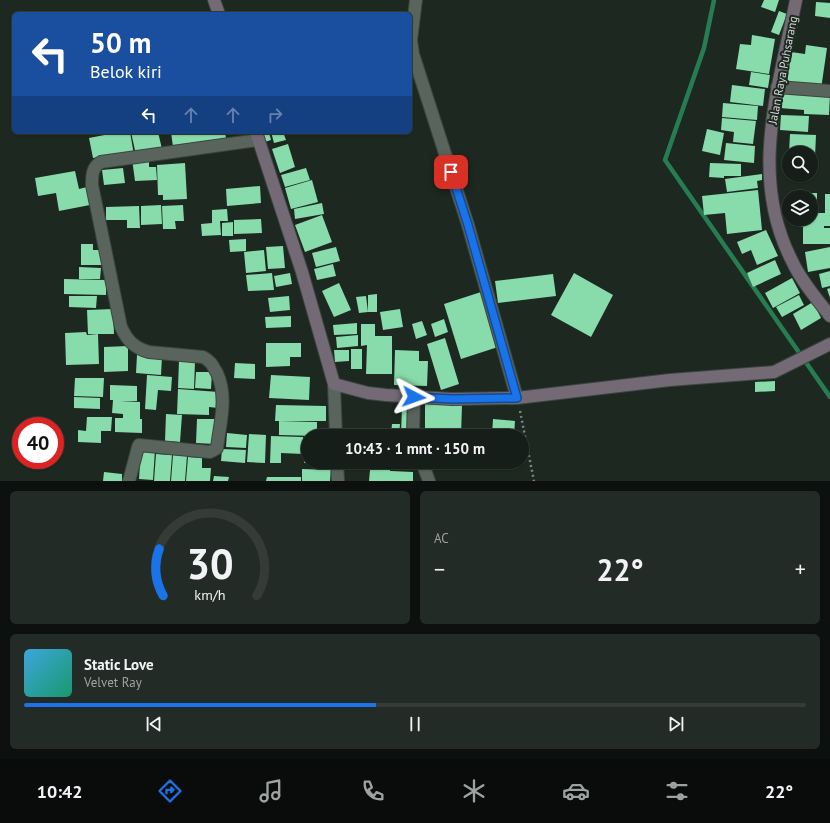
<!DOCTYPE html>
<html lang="id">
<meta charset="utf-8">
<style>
:root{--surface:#161e19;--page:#232b26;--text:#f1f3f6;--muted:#9ea2a2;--line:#353c38;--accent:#1a73e8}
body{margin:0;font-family:"PT Sans",sans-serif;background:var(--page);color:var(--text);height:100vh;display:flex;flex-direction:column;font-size:15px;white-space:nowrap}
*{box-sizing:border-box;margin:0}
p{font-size:13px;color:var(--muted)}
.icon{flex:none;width:22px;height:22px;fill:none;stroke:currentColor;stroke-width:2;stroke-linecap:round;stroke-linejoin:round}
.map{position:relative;height:481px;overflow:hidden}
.sheet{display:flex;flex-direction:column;gap:10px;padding:10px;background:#0c100e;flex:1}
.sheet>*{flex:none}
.top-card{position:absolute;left:12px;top:12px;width:400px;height:122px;border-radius:6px;box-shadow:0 1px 3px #0004,0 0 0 1px var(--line);background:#1a4fa0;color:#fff;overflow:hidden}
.buttons{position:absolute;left:782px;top:146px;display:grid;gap:8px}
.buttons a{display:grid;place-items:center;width:36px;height:36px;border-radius:50%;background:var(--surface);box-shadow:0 1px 3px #0004,0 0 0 1px var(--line);font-size:20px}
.speed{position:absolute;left:12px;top:417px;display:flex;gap:8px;font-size:20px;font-weight:700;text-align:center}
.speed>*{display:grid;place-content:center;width:52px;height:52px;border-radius:50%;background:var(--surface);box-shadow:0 1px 3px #0004,0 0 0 1px var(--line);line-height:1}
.speed .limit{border:6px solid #d22;background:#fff;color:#111}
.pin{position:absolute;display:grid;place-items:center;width:34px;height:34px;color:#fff;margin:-17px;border-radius:8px;box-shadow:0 2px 6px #0006}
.me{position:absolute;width:44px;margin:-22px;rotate:94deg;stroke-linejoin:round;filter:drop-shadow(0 0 3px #0008)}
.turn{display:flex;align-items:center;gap:14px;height:84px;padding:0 12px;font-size:18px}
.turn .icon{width:52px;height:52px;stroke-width:2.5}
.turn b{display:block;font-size:28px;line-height:34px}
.lanes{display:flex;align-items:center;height:38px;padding:0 12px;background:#0003;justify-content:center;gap:20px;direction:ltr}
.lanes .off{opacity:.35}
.big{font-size:30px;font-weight:700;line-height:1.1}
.sheet .card{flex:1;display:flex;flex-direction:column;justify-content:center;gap:6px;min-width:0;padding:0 14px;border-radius:6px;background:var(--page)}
.sheet .dial{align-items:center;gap:0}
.dial svg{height:104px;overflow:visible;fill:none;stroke:var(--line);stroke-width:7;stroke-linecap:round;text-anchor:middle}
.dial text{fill:var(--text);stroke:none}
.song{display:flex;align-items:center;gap:12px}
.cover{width:48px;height:48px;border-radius:6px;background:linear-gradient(135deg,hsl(200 70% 55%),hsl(160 70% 35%))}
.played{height:4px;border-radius:2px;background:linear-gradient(90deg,var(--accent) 45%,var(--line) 45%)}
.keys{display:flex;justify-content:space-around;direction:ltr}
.heat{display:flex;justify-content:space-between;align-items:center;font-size:22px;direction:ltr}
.sheet .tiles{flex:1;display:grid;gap:10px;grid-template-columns:1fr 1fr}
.card:last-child{grid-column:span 2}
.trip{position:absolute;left:301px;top:429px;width:228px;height:40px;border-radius:20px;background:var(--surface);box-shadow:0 1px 3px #0004,0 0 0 1px var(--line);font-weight:700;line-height:40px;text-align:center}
.dock{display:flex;height:64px;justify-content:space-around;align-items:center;background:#090c0a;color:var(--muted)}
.dock .icon{width:28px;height:28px}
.dock .selected{color:var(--accent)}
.dock b{font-size:18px;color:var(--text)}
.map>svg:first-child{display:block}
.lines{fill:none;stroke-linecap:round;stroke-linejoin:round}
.stream{stroke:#267d52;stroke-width:4.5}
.building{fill:#88dbab}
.street-casing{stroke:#3c453f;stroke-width:14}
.secondary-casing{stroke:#3c453f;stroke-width:14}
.path{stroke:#7c857f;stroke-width:2.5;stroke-dasharray:2 3;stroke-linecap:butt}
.street{stroke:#58645c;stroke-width:12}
.secondary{stroke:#736a75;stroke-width:12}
.route-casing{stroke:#114b97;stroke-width:10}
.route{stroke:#1a73e8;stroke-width:7}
.labels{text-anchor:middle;stroke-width:4;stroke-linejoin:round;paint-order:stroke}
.street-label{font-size:12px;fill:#d1d8d3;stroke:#1d2821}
</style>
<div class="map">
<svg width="830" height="481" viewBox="0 0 830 481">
<rect width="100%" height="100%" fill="#1d2821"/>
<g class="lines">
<path class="stream" d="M 714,0 L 704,48 L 665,160 L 830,397"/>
</g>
<path class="building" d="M 764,0 L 779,0 L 775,12 L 761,7 Z
M 816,2 L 830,3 L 830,18 L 815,16 Z
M 779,11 L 787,14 L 779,35 L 771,32 Z
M 752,35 L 775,39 L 769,74 L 736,69 L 740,44 L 751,45 Z
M 806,45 L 827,48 L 821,89 L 787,84 L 791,52 L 805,54 Z
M 751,72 L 770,75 L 768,88 L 749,85 Z
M 732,85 L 765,89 L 763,106 L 730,102 Z
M 781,91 L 830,94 L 829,115 L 804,114 L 804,110 L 780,108 Z
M 723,103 L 758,106 L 757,120 L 722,117 Z
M 781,115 L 809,116 L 808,132 L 780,130 Z
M 722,118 L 756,121 L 753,144 L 733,142 L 734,132 L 721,130 Z
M 707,129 L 724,133 L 720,155 L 702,151 Z
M 120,132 L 130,132 L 134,155 L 111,155 L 93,158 L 89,138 Z
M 131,132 L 158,132 L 162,149 L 136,155 Z
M 171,132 L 225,132 L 226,138 L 173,147 Z
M 259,132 L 269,132 L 271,140 L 262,143 Z
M 271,132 L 283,132 L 286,140 L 274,143 Z
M 790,134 L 816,135 L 815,157 L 811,157 L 811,153 L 789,153 Z
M 726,143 L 755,146 L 754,163 L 724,160 Z
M 288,144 L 295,167 L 280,173 L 272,149 Z
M 149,158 L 149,167 L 156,167 L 157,180 L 135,181 L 132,159 Z
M 185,163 L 187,199 L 163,200 L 163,195 L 158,195 L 157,165 Z
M 710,163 L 741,164 L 741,176 L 724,176 L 724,178 L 709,177 Z
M 123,168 L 125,183 L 104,185 L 102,170 Z
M 306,168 L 310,180 L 285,187 L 281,175 Z
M 75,171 L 79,189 L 87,187 L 90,205 L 59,211 L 56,193 L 38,196 L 35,178 Z
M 762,174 L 762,180 L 757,181 L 758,188 L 727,192 L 725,179 Z
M 312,180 L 318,202 L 291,209 L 285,188 Z
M 260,186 L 261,203 L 227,206 L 226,189 Z
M 758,190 L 762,230 L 727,234 L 725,213 L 704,215 L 702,196 Z
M 796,193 L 817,193 L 817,213 L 825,213 L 825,194 L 830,194 L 830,226 L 824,226 L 824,228 L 830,228 L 830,244 L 803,244 L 803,227 L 799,227 L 799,219 L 811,219 L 811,197 L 795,197 Z
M 322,203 L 324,214 L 295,219 L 294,209 Z
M 161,205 L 162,224 L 141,225 L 141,206 Z
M 183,205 L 184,221 L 175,221 L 176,229 L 163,229 L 162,206 Z
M 139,206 L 140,228 L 127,228 L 127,220 L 106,220 L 106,207 Z
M 227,209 L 228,221 L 220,221 L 221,235 L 202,236 L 201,224 L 212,223 L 212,210 Z
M 322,215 L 332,242 L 305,252 L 295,225 Z
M 261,219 L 262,233 L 234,234 L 234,220 Z
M 233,222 L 233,236 L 222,236 L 222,223 Z
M 766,230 L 778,256 L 757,265 L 751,250 L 742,254 L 737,242 Z
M 246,239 L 246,251 L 230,252 L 229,240 Z
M 81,244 L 93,244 L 93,250 L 104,250 L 103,265 L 81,265 Z
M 283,246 L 285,268 L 268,269 L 266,247 Z
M 336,247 L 340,261 L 316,267 L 312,253 Z
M 830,247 L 830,268 L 808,272 L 805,252 Z
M 264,250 L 266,271 L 246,273 L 244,252 Z
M 775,260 L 781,274 L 753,287 L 747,273 Z
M 333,264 L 336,276 L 317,280 L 314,269 Z
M 79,267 L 101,268 L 100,279 L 79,279 Z
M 830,271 L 830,286 L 822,288 L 819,274 Z
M 272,273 L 274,290 L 248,291 L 246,275 Z
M 290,273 L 292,284 L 276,287 L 274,276 Z
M 574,273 L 613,295 L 591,337 L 551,315 Z
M 553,274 L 556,296 L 498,303 L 495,281 Z
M 792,278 L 800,293 L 773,308 L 765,293 Z
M 64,279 L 106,280 L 106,295 L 64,294 Z
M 339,283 L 351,310 L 334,317 L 322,291 Z
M 830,288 L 830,298 L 827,289 Z
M 481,292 L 498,347 L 461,359 L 444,304 Z
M 377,294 L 377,312 L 368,312 L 368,295 Z
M 799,295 L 804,305 L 782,317 L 776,307 Z
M 69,296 L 97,296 L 96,308 L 69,307 Z
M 289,296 L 290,310 L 270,312 L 268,298 Z
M 366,296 L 368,312 L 359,313 L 356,297 Z
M 813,302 L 821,318 L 801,330 L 793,314 Z
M 113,309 L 114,334 L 88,334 L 87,310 Z
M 400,309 L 403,327 L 383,330 L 380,312 Z
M 291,316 L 291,327 L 266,328 L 265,317 Z
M 444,319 L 448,332 L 435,337 L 431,324 Z
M 422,321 L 427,335 L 416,339 L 412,324 Z
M 357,323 L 357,334 L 334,335 L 333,325 Z
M 361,324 L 375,324 L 375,336 L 392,336 L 392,374 L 366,374 L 367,345 L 361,346 Z
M 86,332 L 87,335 L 98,334 L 99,364 L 66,365 L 65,333 Z
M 358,335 L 358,346 L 337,348 L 336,337 Z
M 445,338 L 459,384 L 441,390 L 427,344 Z
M 266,343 L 301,343 L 301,357 L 290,357 L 290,366 L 266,367 Z
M 128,346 L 128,371 L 104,372 L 104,347 Z
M 351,349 L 362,349 L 362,369 L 351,369 Z
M 334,350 L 349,350 L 349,361 L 335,362 Z
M 395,350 L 419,351 L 419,361 L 428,361 L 427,386 L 394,385 Z
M 137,355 L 162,357 L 161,375 L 136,373 Z
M 179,360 L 195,361 L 194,389 L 178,388 Z
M 235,363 L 255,364 L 255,379 L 234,378 Z
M 196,372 L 212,372 L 211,389 L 195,388 Z
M 147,375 L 172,377 L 171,391 L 158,390 L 156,410 L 145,409 Z
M 271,375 L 310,377 L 309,400 L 269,398 Z
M 75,378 L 104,378 L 103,397 L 74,396 Z
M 775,381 L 775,391 L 755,392 L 755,382 Z
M 110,385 L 137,386 L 137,401 L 120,401 L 140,402 L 140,419 L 142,419 L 142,433 L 115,432 L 115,418 L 123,418 L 123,414 L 112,413 L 113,400 L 110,400 Z
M 178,389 L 219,392 L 218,408 L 209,407 L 209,415 L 177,414 Z
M 74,397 L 100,398 L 100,409 L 74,408 Z
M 425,404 L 462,405 L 461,436 L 425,436 Z
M 276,405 L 326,406 L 326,421 L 275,421 Z
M 402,408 L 410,409 L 409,433 L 401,433 Z
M 166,414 L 182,415 L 180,442 L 165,441 Z
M 87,417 L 112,417 L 111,431 L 101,431 L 101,443 L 78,442 L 78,430 L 86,431 Z
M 197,419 L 216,419 L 215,444 L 196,443 Z
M 493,419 L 515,421 L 514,436 L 492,436 Z
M 279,421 L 317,422 L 317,436 L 279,435 Z
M 392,424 L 400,424 L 399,435 L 391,434 Z
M 227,433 L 247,435 L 246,448 L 226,447 Z
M 249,434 L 266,435 L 265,463 L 247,462 Z
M 271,436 L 303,437 L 303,454 L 281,453 L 281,463 L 270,463 Z
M 305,444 L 308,444 L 308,462 L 329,462 L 329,464 L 304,463 Z
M 141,449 L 155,450 L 153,480 L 139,479 Z
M 222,449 L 246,450 L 245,463 L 221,461 Z
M 156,454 L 172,455 L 170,481 L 154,481 Z
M 173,455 L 187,456 L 185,481 L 171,481 Z
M 188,457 L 202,458 L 202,468 L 211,468 L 210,481 L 186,481 Z
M 370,462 L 390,462 L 390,471 L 370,470 Z
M 302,469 L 331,470 L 330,481 L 302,481 Z
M 370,470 L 413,472 L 413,481 L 386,481 L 386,475 L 386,481 L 369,481 Z
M 104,472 L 122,474 L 122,481 L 103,481 Z
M 214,476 L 229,477 L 228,481 L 213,481 Z
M 267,477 L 301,477 L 301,481 L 266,481 Z"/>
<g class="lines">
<g class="street-casing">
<path id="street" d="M 416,0 L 411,40 L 413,54 L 468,225 L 517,398
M 777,87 L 830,91
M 334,384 L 336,436
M 413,436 L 414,397
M 337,462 L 338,481
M 422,462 L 429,481
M 129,481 L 138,447 L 139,445 L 210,452 L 214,450 L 217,448 C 220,423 228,397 217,373 C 213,366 211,361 203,357 L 149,352 C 134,348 127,340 121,327 L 92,185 C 92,175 92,167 101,162 L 258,140"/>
</g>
<g class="secondary-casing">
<path id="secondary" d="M 214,0 L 219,14
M 796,0 C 779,88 748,175 792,261 C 801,281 817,299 830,316
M 256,132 L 302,272 L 334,384 L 368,393 L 386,395 L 452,399 L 517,398 L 670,380 L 774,372 L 830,344"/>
</g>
<path class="path" d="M 520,411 L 534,481"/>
<use href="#street" class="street"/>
<use href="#secondary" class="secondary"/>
</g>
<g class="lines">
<g class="route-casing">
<path id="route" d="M 414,397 L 452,399 L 517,398 L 468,225 L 451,172"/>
</g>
<use href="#route" class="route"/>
</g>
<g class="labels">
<g class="street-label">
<text transform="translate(783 70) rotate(-79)" y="4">Jalan Raya Puhsarang</text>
</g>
</g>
</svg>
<div class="buttons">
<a><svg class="icon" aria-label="search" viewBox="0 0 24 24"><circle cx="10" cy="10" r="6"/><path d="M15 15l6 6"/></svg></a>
<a><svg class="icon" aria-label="layers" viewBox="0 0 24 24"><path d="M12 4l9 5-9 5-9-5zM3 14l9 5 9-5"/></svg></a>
</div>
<div class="speed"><div class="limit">40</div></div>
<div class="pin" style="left:451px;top:172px;background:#d93025"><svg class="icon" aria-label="arrive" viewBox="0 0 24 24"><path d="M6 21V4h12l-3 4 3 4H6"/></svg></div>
<svg class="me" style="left:414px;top:397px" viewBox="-20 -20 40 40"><path d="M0-17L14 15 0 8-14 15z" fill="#1a73e8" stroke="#fff" stroke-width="4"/></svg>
<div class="trip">10:43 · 1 mnt · 150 m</div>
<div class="top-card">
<div class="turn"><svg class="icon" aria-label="left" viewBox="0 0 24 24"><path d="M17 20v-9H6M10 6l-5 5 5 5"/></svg><div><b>50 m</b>Belok kiri</div></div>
<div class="lanes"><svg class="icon" aria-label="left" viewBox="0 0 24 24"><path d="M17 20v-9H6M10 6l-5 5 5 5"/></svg><svg class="icon off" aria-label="ahead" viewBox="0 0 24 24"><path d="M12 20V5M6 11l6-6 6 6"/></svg><svg class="icon off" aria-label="ahead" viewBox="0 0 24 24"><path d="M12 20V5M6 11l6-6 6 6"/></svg><svg class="icon off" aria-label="right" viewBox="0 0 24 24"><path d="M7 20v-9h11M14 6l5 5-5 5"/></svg></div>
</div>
</div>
<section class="sheet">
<div class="tiles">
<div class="card dial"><svg viewBox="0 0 100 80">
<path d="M14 69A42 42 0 1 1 86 69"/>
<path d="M14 69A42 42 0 0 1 11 33" stroke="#1a73e8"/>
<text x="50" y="56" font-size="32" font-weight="700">30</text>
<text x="50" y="72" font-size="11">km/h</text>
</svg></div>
<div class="card"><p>AC</p>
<div class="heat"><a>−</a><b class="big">22°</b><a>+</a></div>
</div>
<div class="card">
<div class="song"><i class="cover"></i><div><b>Static Love</b><p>Velvet Ray</p></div></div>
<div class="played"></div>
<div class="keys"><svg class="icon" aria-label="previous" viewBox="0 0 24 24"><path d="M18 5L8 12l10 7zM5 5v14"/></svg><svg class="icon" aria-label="pause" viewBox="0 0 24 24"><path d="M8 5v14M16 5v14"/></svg><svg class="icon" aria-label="next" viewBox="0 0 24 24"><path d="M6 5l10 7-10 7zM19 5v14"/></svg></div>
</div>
</div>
</section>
<nav class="dock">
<b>10:42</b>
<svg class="icon selected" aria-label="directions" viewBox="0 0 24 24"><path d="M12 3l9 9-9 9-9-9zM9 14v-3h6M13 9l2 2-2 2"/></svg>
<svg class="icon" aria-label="music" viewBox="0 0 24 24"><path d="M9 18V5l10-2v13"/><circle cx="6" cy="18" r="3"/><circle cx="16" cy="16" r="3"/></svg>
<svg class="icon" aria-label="phone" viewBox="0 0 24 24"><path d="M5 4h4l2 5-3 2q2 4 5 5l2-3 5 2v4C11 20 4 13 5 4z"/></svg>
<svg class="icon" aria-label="climate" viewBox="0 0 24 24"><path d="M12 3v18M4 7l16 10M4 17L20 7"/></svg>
<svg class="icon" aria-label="car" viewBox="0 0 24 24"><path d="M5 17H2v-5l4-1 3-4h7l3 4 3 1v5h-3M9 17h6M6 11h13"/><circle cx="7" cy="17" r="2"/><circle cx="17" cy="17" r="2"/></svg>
<svg class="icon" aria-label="filters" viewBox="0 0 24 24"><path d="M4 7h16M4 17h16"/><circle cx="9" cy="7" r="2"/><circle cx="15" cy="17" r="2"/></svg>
<b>22°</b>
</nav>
